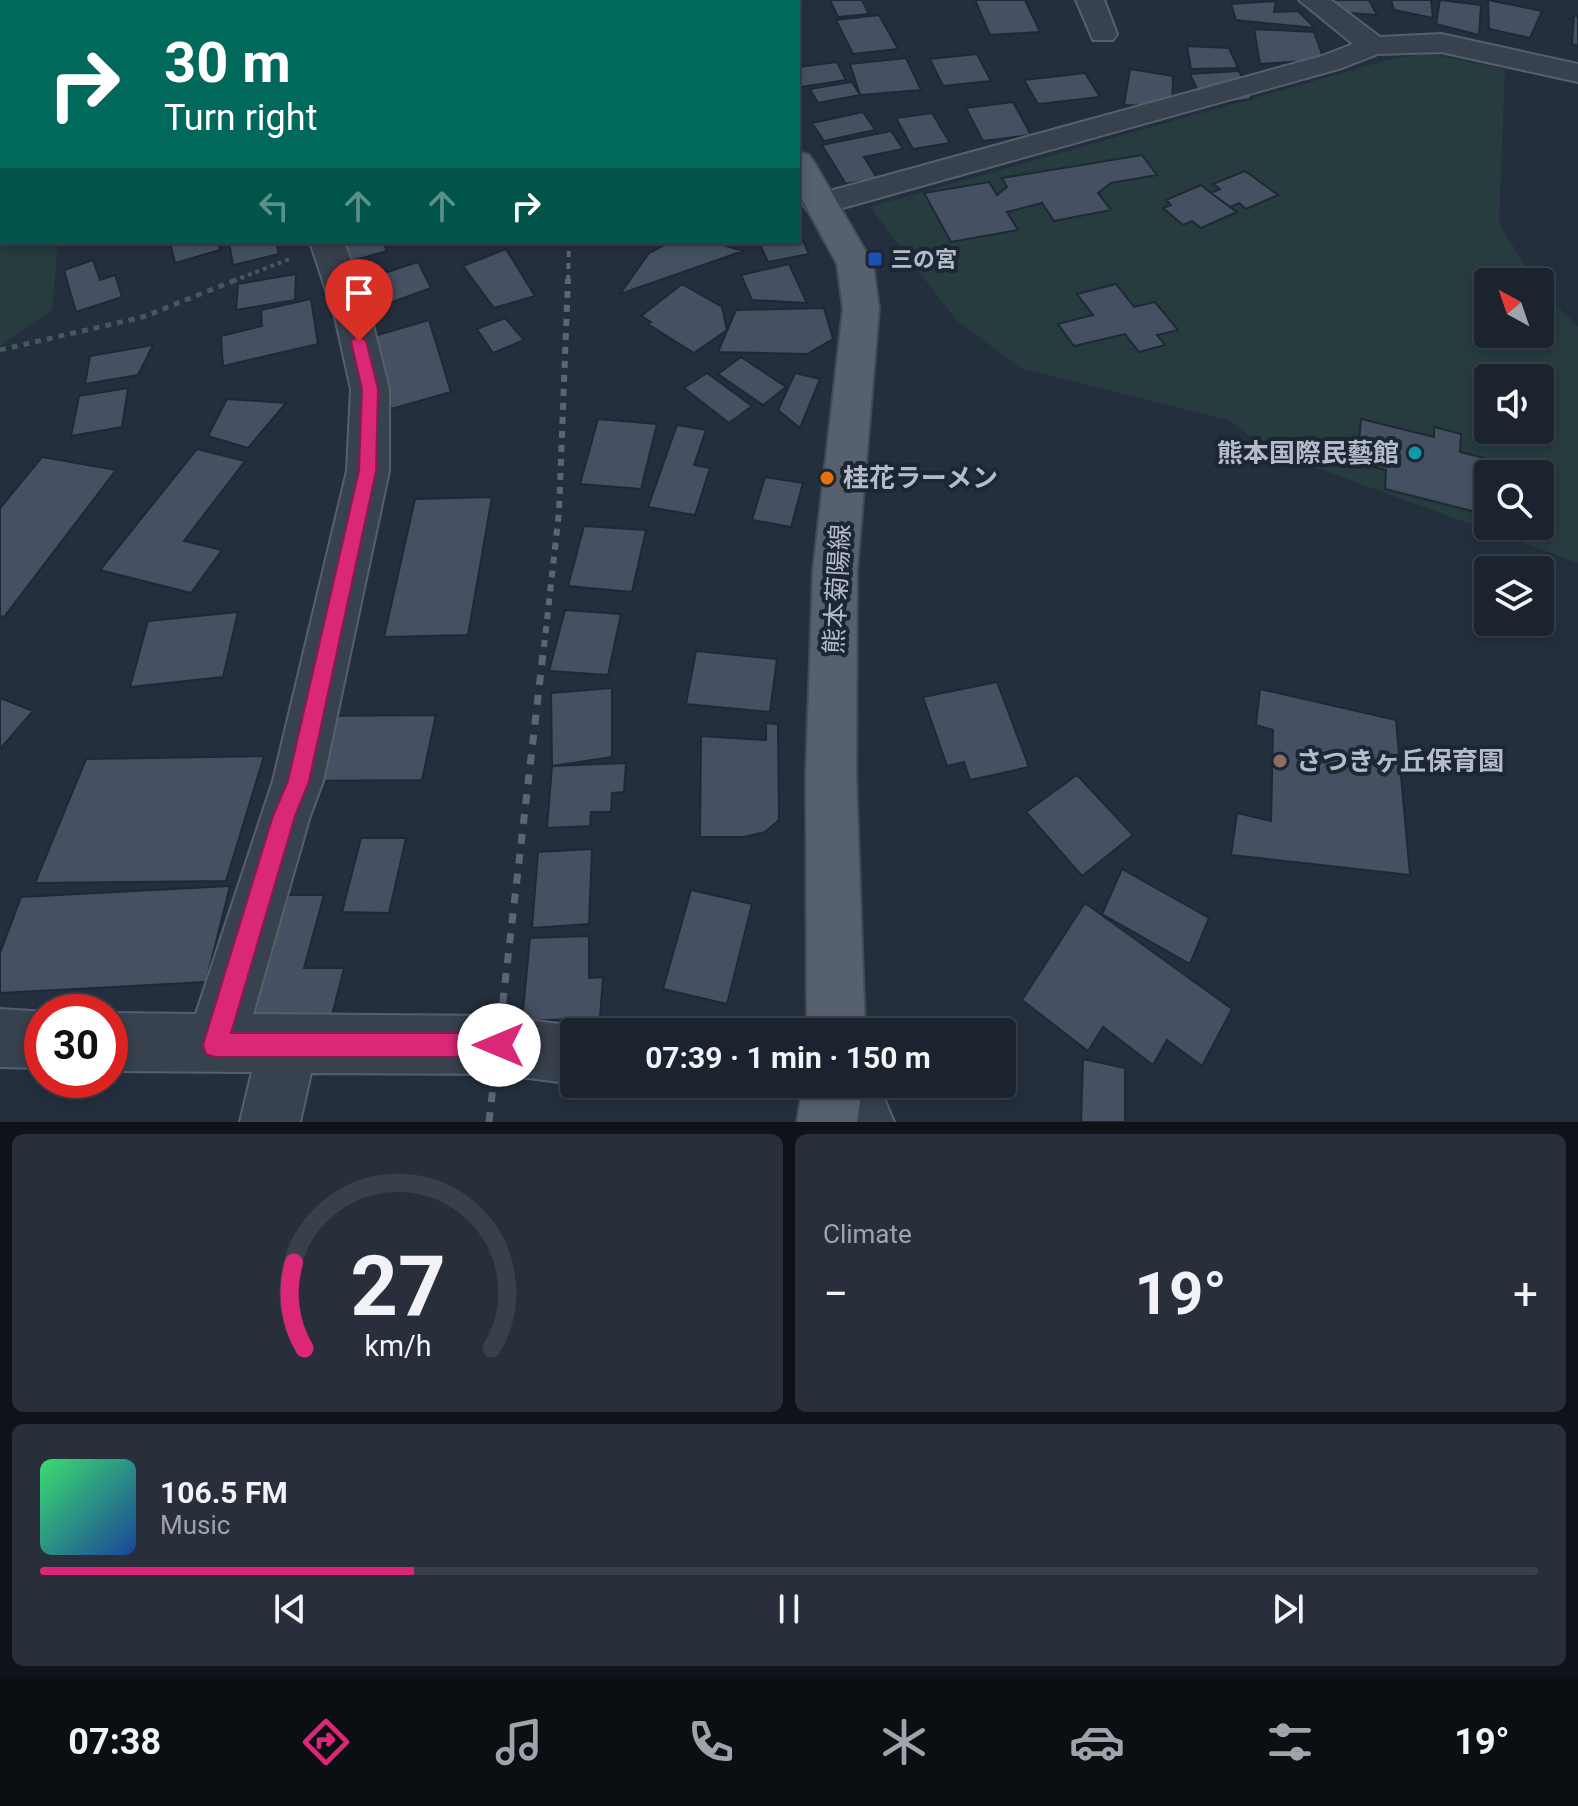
<!DOCTYPE html>
<meta charset="utf-8">
<style>
:root{--surface:#1b232e;--page:#282f3a;--text:#f1f3f6;--muted:#a0a4aa;--line:#39404a;--accent:#db2777}
body{margin:0;font-family:Roboto,"Noto Sans JP",sans-serif;background:var(--page);color:var(--text);height:100vh;display:flex;flex-direction:column;font-size:30px;white-space:nowrap}
*{box-sizing:border-box;margin:0}
p{font-size:26px;color:var(--muted)}
.icon{flex:none;width:44px;height:44px;fill:none;stroke:currentColor;stroke-width:2;stroke-linecap:round;stroke-linejoin:round}
.map{position:relative;height:1122px;overflow:hidden}
.sheet{display:flex;flex-direction:column;gap:12px;padding:12px;background:#0f1319;flex:1}
.sheet>*{flex:none}
.banner{position:absolute;left:0px;top:0px;width:800px;height:244px;box-shadow:0 4px 12px #0003,0 0 0 2px var(--line);background:#00695c;color:#fff;overflow:hidden}
.needle{width:52px;rotate:320deg}
.controls{position:absolute;left:1474px;top:268px;display:grid;gap:16px}
.controls a{display:grid;place-items:center;width:80px;height:80px;border-radius:8px;background:var(--surface);box-shadow:0 4px 12px #0003,0 0 0 2px var(--line);font-size:40px}
.speed{position:absolute;left:24px;top:994px;display:flex;gap:16px;font-size:40px;font-weight:700;text-align:center}
.speed>*{display:grid;place-content:center;width:104px;height:104px;border-radius:50%;background:var(--surface);box-shadow:0 4px 12px #0003,0 0 0 2px var(--line);line-height:1}
.speed .limit{border:12px solid #d22;background:#fff;color:#111}
.pin{position:absolute;display:grid;place-items:center;width:68px;height:68px;color:#fff;margin:-82px -34px;border-radius:50% 50% 50% 0;rotate:-45deg;box-shadow:0 0 8px #0007}
.pin .icon{rotate:45deg}
.me{position:absolute;width:88px;margin:-44px;rotate:270deg;stroke-linejoin:round;filter:drop-shadow(0 0 6px #0008)}
.turn{display:flex;align-items:center;gap:28px;height:168px;padding:0 32px;font-size:36px}
.turn .icon{width:104px;height:104px;stroke-width:2.5}
.turn b{display:block;font-size:56px;line-height:68px}
.lanes{display:flex;align-items:center;height:76px;padding:0 32px;background:#0003;justify-content:center;gap:40px;direction:ltr}
.lanes .off{opacity:.35}
.big{font-size:60px;font-weight:700;line-height:1.1}
.sheet .card{flex:1;display:flex;flex-direction:column;justify-content:center;gap:12px;min-width:0;padding:0 28px;border-radius:12px;background:var(--page)}
.sheet .dial{align-items:center;gap:0}
.dial svg{height:208px;overflow:visible;fill:none;stroke:var(--line);stroke-width:7;stroke-linecap:round;text-anchor:middle}
.dial text{fill:var(--text);stroke:none}
.song{display:flex;align-items:center;gap:24px}
.cover{width:96px;height:96px;border-radius:12px;background:linear-gradient(135deg,hsl(140 70% 55%),hsl(220 70% 35%))}
.played{height:8px;border-radius:4px;background:linear-gradient(90deg,var(--accent) 25%,var(--line) 25%)}
.keys{display:flex;justify-content:space-around;direction:ltr}
.heat{display:flex;justify-content:space-between;align-items:center;font-size:44px;direction:ltr}
.sheet .tiles{flex:1;display:grid;gap:12px;grid-template-columns:1fr 1fr}
.card:last-child{grid-column:span 2}
.trip{position:absolute;left:560px;top:1018px;width:456px;height:80px;border-radius:8px;background:var(--surface);box-shadow:0 4px 12px #0003,0 0 0 2px var(--line);font-weight:700;line-height:80px;text-align:center}
.menu{display:flex;height:128px;justify-content:space-around;align-items:center;background:#0b0e12;color:var(--muted)}
.menu .icon{width:56px;height:56px}
.menu .on{color:var(--accent)}
.menu b{font-size:36px;color:var(--text)}
.map>svg:first-child{display:block}
.green{fill:#263c3f;fill-rule:evenodd}
.building{fill:#455162;stroke:#1f2835;stroke-width:2}
.lines{fill:none;stroke-linecap:round;stroke-linejoin:round}
.minor-casing{stroke:#565f6c;stroke-width:4}
.major-casing{stroke:#414a57;stroke-width:4}
.path-far1{stroke:#44595c;stroke-width:4;stroke-dasharray:4 4;stroke-linecap:butt}
.path{stroke:#44595c;stroke-width:5;stroke-dasharray:6 6;stroke-linecap:butt}
.minor{fill:#38414e;fill-rule:evenodd}
.major{fill:#56606e;fill-rule:evenodd}
.rail-far2{stroke:#5a6575;stroke-width:4;stroke-dasharray:6 6;stroke-linecap:butt}
.rail-far1{stroke:#5a6575;stroke-width:6;stroke-dasharray:7 7;stroke-linecap:butt}
.rail{stroke:#5a6575;stroke-width:7;stroke-dasharray:10 10;stroke-linecap:butt}
.route{fill:#db2777;stroke:#8e194d;stroke-width:2}
.transit-dot{fill:#1a4fb4;stroke:#1d2633;stroke-width:3}
.culture-dot{fill:#0f9aa8;stroke:#1d2633;stroke-width:3}
.food-dot{fill:#e8710a;stroke:#1d2633;stroke-width:3}
.education-dot{fill:#8d6e63;stroke:#1d2633;stroke-width:3}
.labels{text-anchor:middle;stroke-width:8;stroke-linejoin:round;paint-order:stroke}
.far-poi-label{font-size:22px;font-weight:bold;fill:#b4bcc9;stroke:#1d2633;text-anchor:start}
.poi-label{font-size:26px;font-weight:bold;fill:#b4bcc9;stroke:#1d2633;text-anchor:start}
.street-label{font-size:26px;fill:#b4bcc9;stroke:#1d2633}
</style>
<div class="map">
<svg width="1578" height="1122" viewBox="0 0 1578 1122">
<rect width="100%" height="100%" fill="#242f3e"/>
<path class="green" d="M 1426,53 L 1505,69 L 1499,223 L 1535,282 L 1488,282 L 1488,334 L 1540,334 L 1540,289 L 1578,327 L 1578,563 L 1270,451 L 1229,420 L 1021,368 L 956,320 L 870,207 L 1388,60 ZM 1488,378 L 1540,378 L 1540,430 L 1488,430 ZM 1488,474 L 1540,474 L 1540,526 L 1488,526 Z
M 0,211 L 2,242 L 58,242 L 52,310 L 0,346 Z"/>
<path class="building" d="M 830,0 L 862,0 L 869,14 L 838,17 Z
M 975,0 L 1025,0 L 1040,32 L 990,35 Z
M 1326,0 L 1369,0 L 1377,15 L 1336,12 Z
M 1391,0 L 1431,0 L 1433,18 L 1394,10 Z
M 1440,0 L 1481,5 L 1479,35 L 1436,24 Z
M 1488,0 L 1542,11 L 1530,38 L 1489,29 Z
M 1276,1 L 1274,12 L 1298,11 L 1315,28 L 1236,20 L 1231,4 Z
M 879,15 L 898,49 L 853,54 L 836,20 Z
M 1574,16 L 1578,16 L 1578,46 L 1572,44 Z
M 1254,29 L 1314,32 L 1324,60 L 1260,64 Z
M 1187,46 L 1229,48 L 1238,68 L 1191,69 Z
M 977,54 L 991,81 L 943,86 L 930,59 Z
M 906,58 L 921,90 L 860,95 L 850,64 Z
M 837,62 L 846,80 L 801,87 L 798,67 Z
M 1130,69 L 1173,76 L 1172,107 L 1124,105 Z
M 1239,71 L 1252,99 L 1205,106 L 1190,74 Z
M 1085,73 L 1100,97 L 1038,104 L 1024,80 Z
M 852,82 L 860,95 L 818,103 L 810,89 Z
M 1013,102 L 1031,135 L 983,141 L 966,108 Z
M 863,112 L 875,130 L 824,141 L 812,123 Z
M 932,113 L 950,143 L 913,149 L 896,118 Z
M 891,131 L 903,149 L 864,157 L 877,178 L 846,184 L 822,145 Z
M 1142,155 L 1157,175 L 1111,183 L 1098,193 L 1111,210 L 1054,221 L 1042,203 L 1007,212 L 1018,230 L 951,242 L 924,193 L 989,182 L 997,195 L 1007,187 L 1002,178 Z
M 1245,171 L 1278,195 L 1246,209 L 1239,203 L 1230,207 L 1211,193 L 1220,189 L 1213,184 Z
M 1201,185 L 1211,193 L 1237,212 L 1201,228 L 1192,221 L 1183,225 L 1163,208 L 1171,205 L 1166,200 Z
M 798,230 L 809,254 L 768,262 L 759,242 L 798,242 Z
M 170,242 L 218,242 L 220,250 L 175,263 Z
M 229,242 L 276,242 L 279,254 L 233,265 Z
M 333,242 L 383,242 L 387,251 L 341,264 Z
M 670,242 L 714,242 L 743,251 L 620,294 L 649,253 Z
M 506,249 L 535,296 L 494,308 L 463,266 Z
M 93,260 L 100,280 L 115,275 L 122,297 L 76,312 L 64,270 Z
M 418,262 L 431,288 L 367,311 L 353,283 Z
M 789,264 L 807,303 L 752,300 L 741,275 Z
M 296,274 L 295,300 L 236,310 L 238,284 Z
M 682,284 L 722,307 L 727,330 L 694,353 L 648,324 L 651,322 L 641,316 Z
M 1116,284 L 1134,307 L 1155,302 L 1178,330 L 1157,335 L 1165,345 L 1139,352 L 1125,334 L 1074,346 L 1058,324 L 1093,315 L 1077,294 Z
M 311,299 L 318,344 L 223,366 L 221,336 L 262,326 L 261,310 Z
M 824,308 L 833,339 L 807,354 L 718,352 L 736,310 Z
M 505,318 L 524,340 L 493,353 L 477,329 Z
M 429,320 L 451,392 L 391,409 L 371,337 Z
M 153,345 L 138,375 L 85,384 L 90,356 Z
M 741,357 L 786,387 L 763,405 L 718,374 Z
M 707,373 L 752,406 L 729,423 L 684,388 Z
M 795,373 L 820,379 L 800,428 L 778,410 Z
M 128,388 L 122,427 L 71,436 L 79,396 Z
M 227,399 L 286,403 L 248,448 L 208,436 Z
M 598,419 L 657,424 L 641,489 L 580,484 Z
M 1361,419 L 1434,437 L 1434,427 L 1461,434 L 1460,452 L 1523,468 L 1523,474 L 1488,474 L 1488,515 L 1385,489 L 1386,470 L 1357,463 Z
M 677,425 L 706,430 L 694,465 L 710,468 L 695,515 L 648,507 Z
M 197,449 L 245,461 L 184,541 L 222,550 L 191,593 L 100,570 Z
M 42,457 L 116,470 L 4,617 L 0,616 L 0,508 Z
M 765,477 L 803,483 L 791,527 L 752,520 Z
M 492,497 L 468,635 L 384,637 L 415,499 Z
M 584,526 L 646,530 L 632,592 L 568,586 Z
M 565,610 L 621,614 L 608,675 L 549,671 Z
M 238,612 L 223,677 L 130,687 L 148,621 Z
M 696,651 L 777,659 L 770,712 L 686,704 Z
M 997,682 L 1029,767 L 970,780 L 964,762 L 947,766 L 923,697 Z
M 612,688 L 612,757 L 552,766 L 551,693 Z
M 1260,689 L 1396,720 L 1410,875 L 1231,855 L 1237,813 L 1271,821 L 1273,730 L 1256,725 Z
M 0,698 L 33,711 L 0,749 Z
M 436,715 L 422,780 L 298,781 L 317,716 Z
M 766,723 L 778,724 L 779,820 L 765,832 L 744,837 L 700,837 L 701,736 L 766,740 Z
M 264,756 L 226,881 L 35,883 L 86,759 Z
M 626,763 L 624,792 L 612,793 L 611,812 L 591,812 L 590,826 L 547,828 L 552,766 Z
M 1077,775 L 1133,835 L 1082,876 L 1026,812 Z
M 361,838 L 406,838 L 389,913 L 342,912 Z
M 592,849 L 589,924 L 532,928 L 538,852 Z
M 1122,869 L 1209,918 L 1190,964 L 1102,914 Z
M 230,886 L 206,982 L 0,993 L 0,953 L 21,897 Z
M 691,890 L 752,904 L 727,1004 L 663,989 Z
M 274,895 L 324,895 L 304,968 L 344,968 L 329,1027 L 234,1026 Z
M 1085,903 L 1232,1009 L 1202,1066 L 1167,1040 L 1153,1065 L 1103,1027 L 1088,1051 L 1022,1000 Z
M 589,936 L 589,978 L 603,977 L 600,1018 L 522,1021 L 530,938 Z
M 1083,1059 L 1125,1068 L 1125,1122 L 1081,1122 Z"/>
<g class="lines">
<g class="minor-casing">
<path id="minor" d="M 290,0 L 319,0 L 321,2 L 292,2 Z
M 1076,0 L 1104,0 L 1117,34 L 1113,40 L 1093,40 Z
M 1299,0 L 1331,0 L 1380,37 L 1441,34 L 1578,64 L 1578,82 L 1441,52 L 1378,54 L 1342,68 L 832,211 L 820,214 L 808,211 L 803,204 L 808,197 L 1322,56 L 1353,44 Z
M 310,242 L 344,242 L 371,317 L 389,389 L 389,471 L 323,781 L 310,816 L 253,1014 L 499,1016 L 574,1026 L 589,1032 L 574,1032 L 574,1084 L 499,1074 L 311,1073 L 300,1122 L 240,1122 L 252,1072 L 110,1071 L 110,1013 L 196,1014 L 273,781 L 347,471 L 351,389 L 335,317 Z
M 0,1009 L 47,1012 L 42,1012 L 42,1068 L 0,1067 Z
M 817,1084 L 878,1084 L 894,1122 L 833,1122 Z"/>
</g>
<g class="major-casing">
<path id="major" d="M 698,0 L 726,0 L 727,2 L 699,2 Z
M 798,152 L 809,155 L 814,162 L 873,264 L 879,309 L 857,571 L 856,774 L 865,1032 L 807,1032 L 806,774 L 813,571 L 843,309 L 837,264 L 798,192 Z
M 803,1084 L 863,1084 L 857,1122 L 797,1122 Z"/>
</g>
<path class="path-far1" d="M 376,2 L 380,0
M 233,281 L 292,258"/>
<path class="path" d="M 0,350 L 143,317 L 238,279"/>
<use href="#minor" class="minor"/>
<use href="#major" class="major"/>
<path class="rail-far2" d="M 568,281 L 569,242"/>
<path class="rail-far1" d="M 544,647 L 559,512 L 568,279"/>
<path class="rail" d="M 489,1122 L 544,645"/>
</g>
<path class="route" d="M 359,335 L 366,341 L 378,389 L 376,471 L 309,781 L 295,816 L 231,1033 L 499,1033 L 508,1037 L 511,1045 L 508,1054 L 499,1057 L 215,1057 L 206,1054 L 203,1045 L 273,816 L 288,781 L 359,471 L 362,389 L 351,341 Z"/>
<rect class="transit-dot" x="867" y="251" width="16" height="16" rx="4"/>
<circle class="culture-dot" cx="1415" cy="453" r="8"/>
<circle class="food-dot" cx="827" cy="478" r="8"/>
<circle class="education-dot" cx="1280" cy="761" r="8"/>
<g class="labels">
<g class="far-poi-label">
<text x="891" y="267">三の宮</text>
</g>
<g class="poi-label">
<text x="1399" y="462" text-anchor="end">熊本国際民藝館</text>
<text x="843" y="487">桂花ラーメン</text>
<text x="1296" y="770">さつきヶ丘保育園</text>
</g>
<g class="street-label">
<text transform="translate(837 589) rotate(-87)" y="9">熊本菊陽線</text>
</g>
</g>
</svg>
<div class="controls">
<a><svg class="needle" viewBox="-14 -14 28 28"><path d="M0-13l5 13h-10z" fill="#e53935"/><path d="M0 13l5-13h-10z" fill="#a0a4aa"/></svg></a>
<a><svg class="icon" aria-label="sound" viewBox="0 0 24 24"><path d="M4 9h4l5-4v14l-5-4H4zM17 9q2 3 0 6"/></svg></a>
<a><svg class="icon" aria-label="search" viewBox="0 0 24 24"><circle cx="10" cy="10" r="6"/><path d="M15 15l6 6"/></svg></a>
<a><svg class="icon" aria-label="layers" viewBox="0 0 24 24"><path d="M12 4l9 5-9 5-9-5zM3 14l9 5 9-5"/></svg></a>
</div>
<div class="speed"><div class="limit">30</div></div>
<div class="pin" style="left:359px;top:341px;background:#d93025"><svg class="icon" aria-label="arrive" viewBox="0 0 24 24"><path d="M6 21V4h12l-3 4 3 4H6"/></svg></div>
<svg class="me" style="left:499px;top:1045px" viewBox="-20 -20 40 40"><circle r="19" fill="#fff"/><path d="M0-13L10 11 0 6-10 11z" fill="#db2777"/></svg>
<div class="trip">07:39 · 1 min · 150 m</div>
<div class="banner">
<div class="turn"><svg class="icon" aria-label="right" viewBox="0 0 24 24"><path d="M7 20v-9h11M14 6l5 5-5 5"/></svg><div><b>30 m</b>Turn right</div></div>
<div class="lanes"><svg class="icon off" aria-label="left" viewBox="0 0 24 24"><path d="M17 20v-9H6M10 6l-5 5 5 5"/></svg><svg class="icon off" aria-label="ahead" viewBox="0 0 24 24"><path d="M12 20V5M6 11l6-6 6 6"/></svg><svg class="icon off" aria-label="ahead" viewBox="0 0 24 24"><path d="M12 20V5M6 11l6-6 6 6"/></svg><svg class="icon" aria-label="right" viewBox="0 0 24 24"><path d="M7 20v-9h11M14 6l5 5-5 5"/></svg></div>
</div>
</div>
<section class="sheet">
<div class="tiles">
<div class="card dial"><svg viewBox="0 0 100 80">
<path d="M14 69A42 42 0 1 1 86 69"/>
<path d="M14 69A42 42 0 0 1 10 36" stroke="#db2777"/>
<text x="50" y="56" font-size="32" font-weight="700">27</text>
<text x="50" y="72" font-size="11">km/h</text>
</svg></div>
<div class="card"><p>Climate</p>
<div class="heat"><a>−</a><b class="big">19°</b><a>+</a></div>
</div>
<div class="card">
<div class="song"><i class="cover"></i><div><b>106.5 FM</b><p>Music</p></div></div>
<div class="played"></div>
<div class="keys"><svg class="icon" aria-label="previous" viewBox="0 0 24 24"><path d="M18 5L8 12l10 7zM5 5v14"/></svg><svg class="icon" aria-label="pause" viewBox="0 0 24 24"><path d="M8 5v14M16 5v14"/></svg><svg class="icon" aria-label="next" viewBox="0 0 24 24"><path d="M6 5l10 7-10 7zM19 5v14"/></svg></div>
</div>
</div>
</section>
<nav class="menu">
<b>07:38</b>
<svg class="icon on" aria-label="directions" viewBox="0 0 24 24"><path d="M12 3l9 9-9 9-9-9zM9 14v-3h6M13 9l2 2-2 2"/></svg>
<svg class="icon" aria-label="music" viewBox="0 0 24 24"><path d="M9 18V5l10-2v13"/><circle cx="6" cy="18" r="3"/><circle cx="16" cy="16" r="3"/></svg>
<svg class="icon" aria-label="phone" viewBox="0 0 24 24"><path d="M5 4h4l2 5-3 2q2 4 5 5l2-3 5 2v4C11 20 4 13 5 4z"/></svg>
<svg class="icon" aria-label="climate" viewBox="0 0 24 24"><path d="M12 3v18M4 7l16 10M4 17L20 7"/></svg>
<svg class="icon" aria-label="car" viewBox="0 0 24 24"><path d="M5 17H2v-5l4-1 3-4h7l3 4 3 1v5h-3M9 17h6M6 11h13"/><circle cx="7" cy="17" r="2"/><circle cx="17" cy="17" r="2"/></svg>
<svg class="icon" aria-label="filters" viewBox="0 0 24 24"><path d="M4 7h16M4 17h16"/><circle cx="9" cy="7" r="2"/><circle cx="15" cy="17" r="2"/></svg>
<b>19°</b>
</nav>
